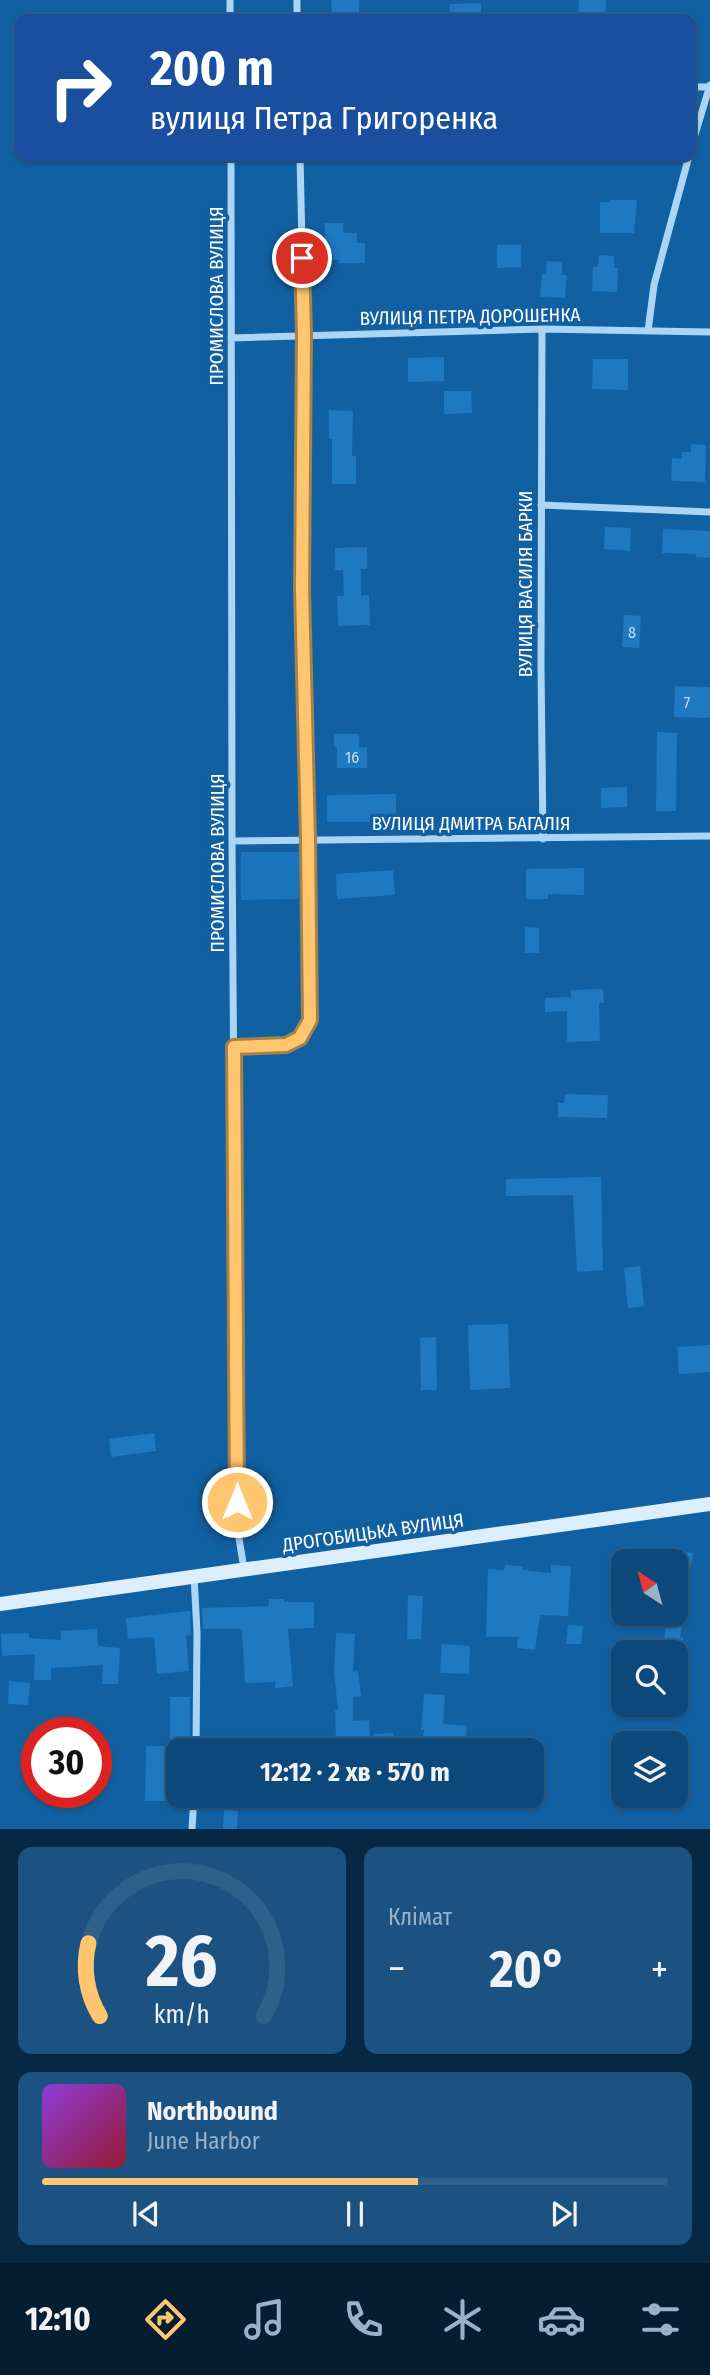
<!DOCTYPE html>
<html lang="uk">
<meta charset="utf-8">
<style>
:root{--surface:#0d487a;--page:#1b5281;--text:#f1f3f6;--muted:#9ab2c7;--line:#2d608b;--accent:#ffc66f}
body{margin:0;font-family:"Fira Sans Condensed",sans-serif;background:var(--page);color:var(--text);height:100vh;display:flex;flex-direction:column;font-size:26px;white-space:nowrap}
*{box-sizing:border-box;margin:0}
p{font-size:23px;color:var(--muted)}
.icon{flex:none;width:38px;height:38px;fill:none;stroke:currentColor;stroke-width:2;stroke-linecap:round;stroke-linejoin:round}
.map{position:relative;height:1829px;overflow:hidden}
.side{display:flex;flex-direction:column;gap:18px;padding:18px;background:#072843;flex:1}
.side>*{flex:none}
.top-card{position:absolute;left:14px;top:14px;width:682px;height:147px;border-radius:14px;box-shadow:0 2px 5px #0004,0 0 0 2px var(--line);background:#1a4fa0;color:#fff;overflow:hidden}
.needle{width:46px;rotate:324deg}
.controls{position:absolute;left:611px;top:1549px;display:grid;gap:14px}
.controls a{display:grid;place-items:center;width:77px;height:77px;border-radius:14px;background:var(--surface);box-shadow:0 2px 5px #0004,0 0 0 2px var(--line);font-size:35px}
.speed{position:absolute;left:21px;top:1717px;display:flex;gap:14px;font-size:35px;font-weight:700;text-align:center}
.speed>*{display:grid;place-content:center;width:91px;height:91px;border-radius:50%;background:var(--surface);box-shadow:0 2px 5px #0004,0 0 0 2px var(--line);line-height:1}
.speed .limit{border:10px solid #d22;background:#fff;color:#111}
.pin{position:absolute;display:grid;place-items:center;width:60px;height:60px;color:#fff;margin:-30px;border:4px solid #fff;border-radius:50%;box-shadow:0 2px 7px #0007}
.me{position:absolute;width:77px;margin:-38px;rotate:0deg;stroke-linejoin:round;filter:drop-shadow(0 0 5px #0008)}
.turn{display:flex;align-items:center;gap:24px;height:147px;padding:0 21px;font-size:32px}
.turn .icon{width:91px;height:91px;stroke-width:2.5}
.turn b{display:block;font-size:49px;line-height:60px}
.big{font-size:52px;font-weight:700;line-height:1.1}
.side .widget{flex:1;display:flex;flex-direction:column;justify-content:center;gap:10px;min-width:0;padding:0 24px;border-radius:14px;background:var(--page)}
.side .dial{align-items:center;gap:0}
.dial svg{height:182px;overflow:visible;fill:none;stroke:var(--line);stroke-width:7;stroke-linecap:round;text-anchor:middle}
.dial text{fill:var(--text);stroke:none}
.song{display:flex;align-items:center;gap:21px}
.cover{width:84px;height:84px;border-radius:10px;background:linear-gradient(135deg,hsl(270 70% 55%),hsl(350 70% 35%))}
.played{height:7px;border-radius:4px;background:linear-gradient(90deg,var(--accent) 60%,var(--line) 60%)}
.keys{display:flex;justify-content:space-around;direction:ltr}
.heat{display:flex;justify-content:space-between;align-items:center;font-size:38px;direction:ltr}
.side .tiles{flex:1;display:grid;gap:18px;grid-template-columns:1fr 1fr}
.widget:last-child{grid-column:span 2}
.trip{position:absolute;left:166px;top:1738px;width:378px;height:70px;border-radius:14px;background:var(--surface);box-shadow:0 2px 5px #0004,0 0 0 2px var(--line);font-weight:700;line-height:70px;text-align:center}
.tab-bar{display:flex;height:112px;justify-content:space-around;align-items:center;background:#051d31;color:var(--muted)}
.tab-bar .icon{width:49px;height:49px}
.tab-bar .on{color:var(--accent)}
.tab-bar b{font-size:32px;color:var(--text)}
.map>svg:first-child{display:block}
.green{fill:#1974bc}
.building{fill:#1f79c1}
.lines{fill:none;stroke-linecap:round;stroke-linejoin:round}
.minor{stroke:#abd5f5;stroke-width:7}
.secondary{stroke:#dbeefe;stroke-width:14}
.route-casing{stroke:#a68148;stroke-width:18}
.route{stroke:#ffc66f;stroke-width:12}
.labels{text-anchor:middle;stroke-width:7;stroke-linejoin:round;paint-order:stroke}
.number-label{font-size:16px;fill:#c7def0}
.street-label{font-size:19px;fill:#fff;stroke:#1160a2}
</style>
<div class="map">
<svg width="710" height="1829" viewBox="0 0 710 1829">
<rect width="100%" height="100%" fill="#1160a2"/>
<path class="green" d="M 241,852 L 299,852 L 299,899 L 241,900 Z"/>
<path class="building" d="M 331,0 L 359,0 L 359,16 L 332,17 Z
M 579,0 L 606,0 L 605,19 L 584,19 L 584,17 L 578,17 Z
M 481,3 L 481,19 L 450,19 L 450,4 Z
M 610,200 L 637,200 L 634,233 L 600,233 L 600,202 L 610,202 Z
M 325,223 L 343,223 L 343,233 L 357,233 L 357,243 L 365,243 L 365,263 L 339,263 L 339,260 L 329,260 L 329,250 L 325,250 Z
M 497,245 L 521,245 L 521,267 L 497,268 Z
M 599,255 L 614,256 L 614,268 L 618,268 L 617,292 L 592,291 L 593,267 L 598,267 Z
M 547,261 L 562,262 L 562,275 L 567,275 L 565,298 L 540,297 L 542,274 L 546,274 Z
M 444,357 L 444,381 L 408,382 L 408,358 Z
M 593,359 L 628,359 L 628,390 L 592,389 Z
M 444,391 L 471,391 L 472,413 L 444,414 Z
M 329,410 L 353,411 L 352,456 L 356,456 L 356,484 L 332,484 L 332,439 L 329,439 Z
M 691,444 L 706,445 L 705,482 L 671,481 L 672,458 L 682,459 L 682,452 L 691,452 Z
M 605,527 L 631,528 L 630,551 L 604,549 Z
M 663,529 L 710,531 L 710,558 L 696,557 L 696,554 L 662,553 Z
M 367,547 L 367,569 L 361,569 L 361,596 L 369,595 L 370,625 L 338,626 L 337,596 L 344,596 L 343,570 L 335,570 L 335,548 Z
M 624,615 L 641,616 L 639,648 L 622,647 Z
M 675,686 L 710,687 L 710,718 L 674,717 Z
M 657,732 L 677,733 L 676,811 L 656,811 Z
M 334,734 L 359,734 L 359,747 L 367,747 L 367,768 L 337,768 L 337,747 L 334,747 Z
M 627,787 L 627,807 L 601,808 L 601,788 Z
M 396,794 L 396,822 L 327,822 L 327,795 Z
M 584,868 L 584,895 L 548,894 L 548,899 L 526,899 L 526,869 Z
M 393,870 L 395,895 L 337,899 L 336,874 Z
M 525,927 L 539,928 L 539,953 L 525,953 Z
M 603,989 L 604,1003 L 599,1003 L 600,1041 L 567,1042 L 567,1011 L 545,1012 L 545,998 L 571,997 L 571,990 Z
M 565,1094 L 608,1095 L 607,1118 L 558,1117 L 558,1103 L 564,1103 Z
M 601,1177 L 603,1270 L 577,1272 L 573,1195 L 506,1196 L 506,1179 Z
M 640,1266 L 644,1306 L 628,1308 L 624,1268 Z
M 508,1324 L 510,1388 L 470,1390 L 468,1325 Z
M 436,1337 L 437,1390 L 421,1390 L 420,1338 Z
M 710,1345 L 710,1372 L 679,1374 L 677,1347 Z
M 154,1433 L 156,1451 L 111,1457 L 109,1439 Z
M 676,1551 L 693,1553 L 680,1638 L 683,1638 L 683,1652 L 664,1652 L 666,1614 L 676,1614 Z
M 505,1565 L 523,1566 L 523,1570 L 551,1573 L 551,1565 L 571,1566 L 568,1616 L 540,1615 L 535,1650 L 517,1648 L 518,1637 L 486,1637 L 488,1569 L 504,1570 Z
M 408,1595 L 423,1596 L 421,1639 L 407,1639 Z
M 269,1599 L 284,1599 L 284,1602 L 314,1602 L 314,1628 L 288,1629 L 293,1686 L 275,1688 L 275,1682 L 245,1683 L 242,1629 L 203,1629 L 202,1608 L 269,1606 Z
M 190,1611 L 191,1635 L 186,1636 L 189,1671 L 157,1674 L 154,1637 L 128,1639 L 126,1618 Z
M 568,1625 L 583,1626 L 581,1644 L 566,1644 Z
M 97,1629 L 98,1646 L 120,1648 L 118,1684 L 102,1684 L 103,1665 L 51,1668 L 51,1680 L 34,1680 L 35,1654 L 2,1656 L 1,1634 L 29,1633 L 29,1638 L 61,1640 L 61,1631 Z
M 336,1633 L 355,1634 L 353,1672 L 358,1671 L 361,1696 L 353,1697 L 353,1721 L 369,1720 L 370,1738 L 336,1739 L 335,1710 L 338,1710 L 334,1672 Z
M 442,1644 L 470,1646 L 469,1674 L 440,1673 Z
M 9,1681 L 30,1683 L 28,1705 L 8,1704 Z
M 424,1694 L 445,1695 L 443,1724 L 467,1726 L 465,1750 L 421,1750 L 424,1730 L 421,1730 Z
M 170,1697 L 190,1697 L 190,1740 L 170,1740 Z
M 393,1733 L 395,1747 L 374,1749 L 373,1734 Z
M 146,1746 L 172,1746 L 170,1801 L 145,1801 Z
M 224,1810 L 238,1811 L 237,1829 L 223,1829 Z"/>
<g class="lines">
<path class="minor" d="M 230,0 L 230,19
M 297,0 L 297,19
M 691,87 L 709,87
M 691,148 L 710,85
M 231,156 L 232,841 L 237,1526 L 244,1569
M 542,329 L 541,667 L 543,839
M 648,331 L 654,285 L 689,156
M 231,338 L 542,329 L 710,332
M 541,505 L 710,512
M 232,841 L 710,836
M 234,1047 L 286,1045 L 301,1038 L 310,1020 L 308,840 L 302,589 L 304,335 L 300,156
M 194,1576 L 197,1632 L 196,1750
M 192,1829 L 194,1796"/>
<path class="secondary" d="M 0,1604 L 710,1504"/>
</g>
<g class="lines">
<g class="route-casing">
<path id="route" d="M 237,1502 L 234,1047 L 286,1045 L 300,1038 L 310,1020 L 308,840 L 302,589 L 304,335 L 302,258"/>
</g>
<use href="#route" class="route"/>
</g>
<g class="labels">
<g class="number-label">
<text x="632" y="638">8</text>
<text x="687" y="708">7</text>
<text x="352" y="763">16</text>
</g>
<g class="street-label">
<text transform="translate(216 296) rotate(-90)" y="7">ПРОМИСЛОВА ВУЛИЦЯ</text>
<text transform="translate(470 316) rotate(-1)" y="7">ВУЛИЦЯ ПЕТРА ДОРОШЕНКА</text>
<text transform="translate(525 584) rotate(-90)" y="7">ВУЛИЦЯ ВАСИЛЯ БАРКИ</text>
<text x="471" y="830">ВУЛИЦЯ ДМИТРА БАГАЛІЯ</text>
<text transform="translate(217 863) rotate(-90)" y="7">ПРОМИСЛОВА ВУЛИЦЯ</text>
<text transform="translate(373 1532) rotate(-8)" y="7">ДРОГОБИЦЬКА ВУЛИЦЯ</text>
</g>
</g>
</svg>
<div class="controls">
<a><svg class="needle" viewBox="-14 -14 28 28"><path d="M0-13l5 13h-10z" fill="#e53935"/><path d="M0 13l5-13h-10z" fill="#9ab2c7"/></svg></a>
<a><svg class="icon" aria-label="search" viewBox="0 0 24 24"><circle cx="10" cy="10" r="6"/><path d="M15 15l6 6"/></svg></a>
<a><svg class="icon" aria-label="layers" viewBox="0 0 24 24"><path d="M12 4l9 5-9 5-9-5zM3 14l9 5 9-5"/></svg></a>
</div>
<div class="speed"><div class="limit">30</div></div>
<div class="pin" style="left:302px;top:258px;background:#d93025"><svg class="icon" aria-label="arrive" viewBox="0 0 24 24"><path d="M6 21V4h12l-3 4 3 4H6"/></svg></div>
<svg class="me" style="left:237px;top:1502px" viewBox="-20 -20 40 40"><circle r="17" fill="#ffc66f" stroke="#fff" stroke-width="3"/><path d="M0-11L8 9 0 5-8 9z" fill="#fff"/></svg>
<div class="trip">12:12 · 2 хв · 570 m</div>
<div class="top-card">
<div class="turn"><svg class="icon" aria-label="right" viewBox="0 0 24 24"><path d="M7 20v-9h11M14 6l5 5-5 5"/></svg><div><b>200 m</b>вулиця Петра Григоренка</div></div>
</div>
</div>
<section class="side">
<div class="tiles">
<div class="widget dial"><svg viewBox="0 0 100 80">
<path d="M14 69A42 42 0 1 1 86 69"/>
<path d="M14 69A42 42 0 0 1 9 37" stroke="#ffc66f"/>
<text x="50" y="56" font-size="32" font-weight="700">26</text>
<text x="50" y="72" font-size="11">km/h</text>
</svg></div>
<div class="widget"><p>Клімат</p>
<div class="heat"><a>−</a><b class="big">20°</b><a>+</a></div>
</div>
<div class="widget">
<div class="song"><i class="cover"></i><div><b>Northbound</b><p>June Harbor</p></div></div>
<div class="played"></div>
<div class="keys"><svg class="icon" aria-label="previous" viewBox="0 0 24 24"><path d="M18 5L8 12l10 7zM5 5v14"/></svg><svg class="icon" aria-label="pause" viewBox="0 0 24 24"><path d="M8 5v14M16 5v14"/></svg><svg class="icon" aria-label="next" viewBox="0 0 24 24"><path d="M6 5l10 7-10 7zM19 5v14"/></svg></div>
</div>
</div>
</section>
<nav class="tab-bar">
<b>12:10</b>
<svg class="icon on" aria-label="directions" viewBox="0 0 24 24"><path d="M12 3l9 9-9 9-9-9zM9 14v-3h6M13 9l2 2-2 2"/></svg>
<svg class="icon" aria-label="music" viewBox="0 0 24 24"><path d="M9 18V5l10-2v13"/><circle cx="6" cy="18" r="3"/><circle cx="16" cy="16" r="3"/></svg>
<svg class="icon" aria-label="phone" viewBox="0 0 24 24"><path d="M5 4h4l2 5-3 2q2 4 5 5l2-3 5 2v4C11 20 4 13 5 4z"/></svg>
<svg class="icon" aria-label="climate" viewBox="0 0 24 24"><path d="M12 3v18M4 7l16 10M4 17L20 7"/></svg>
<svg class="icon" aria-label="car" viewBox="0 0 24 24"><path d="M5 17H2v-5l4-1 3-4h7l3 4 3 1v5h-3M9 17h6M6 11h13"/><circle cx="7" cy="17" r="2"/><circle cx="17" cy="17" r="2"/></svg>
<svg class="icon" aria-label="filters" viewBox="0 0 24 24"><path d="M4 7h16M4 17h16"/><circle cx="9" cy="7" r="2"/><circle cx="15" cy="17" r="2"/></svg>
</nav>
